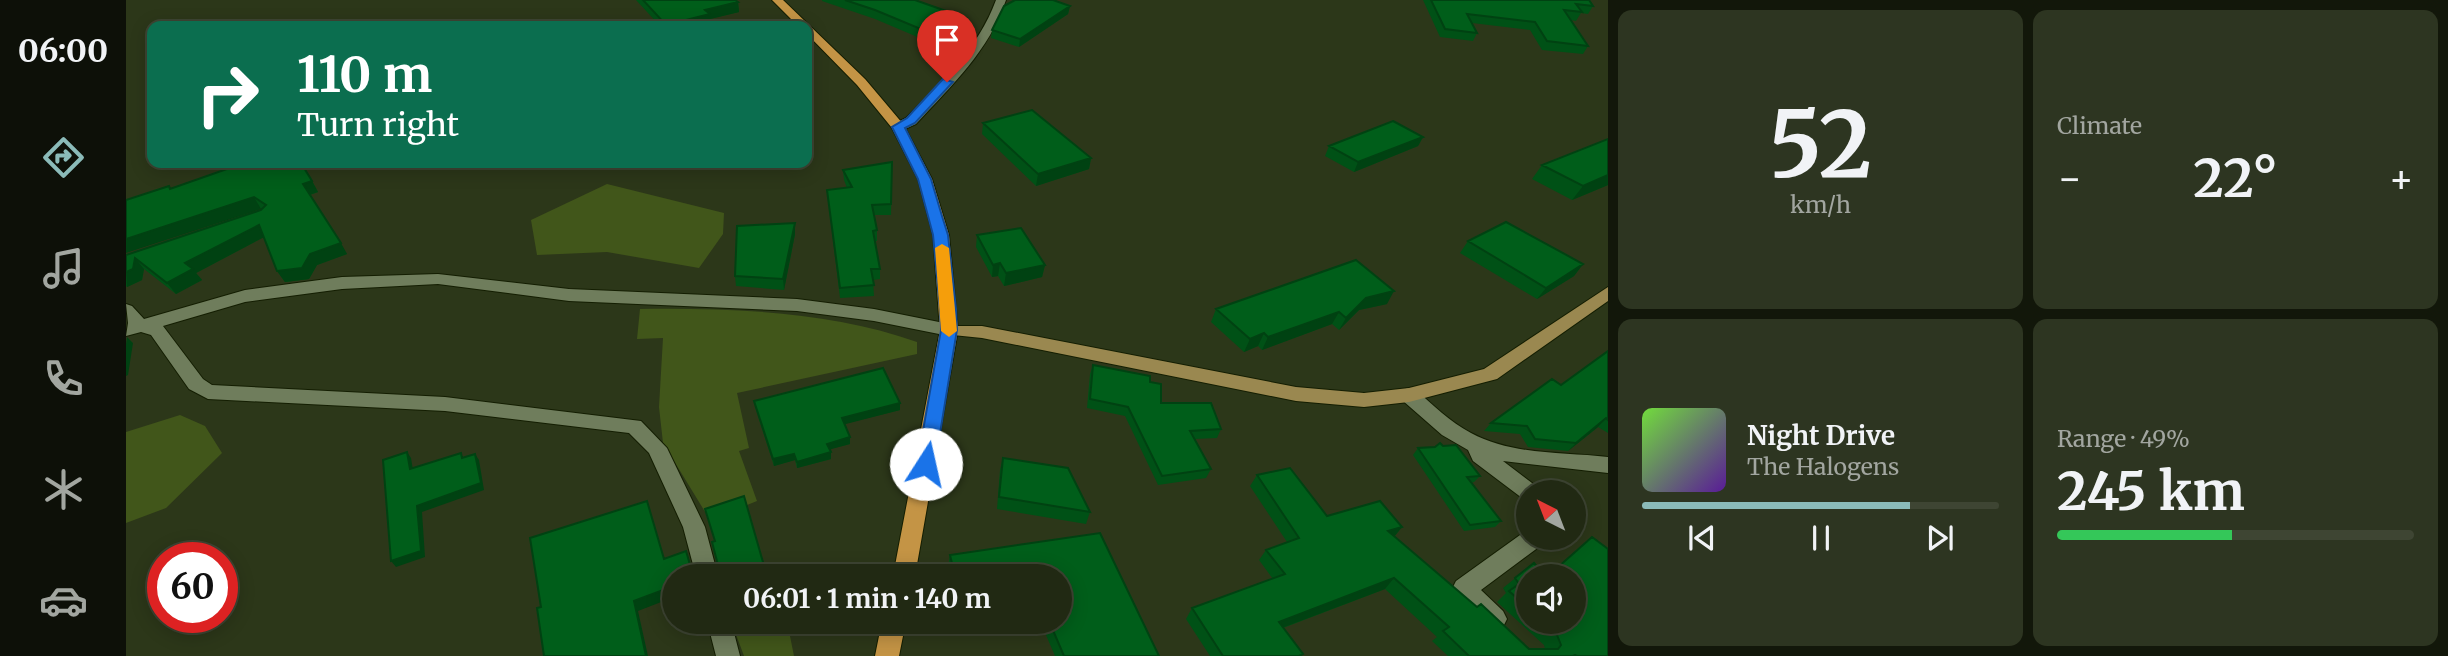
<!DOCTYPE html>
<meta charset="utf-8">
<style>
:root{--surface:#212913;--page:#2d3521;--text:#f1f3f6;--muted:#a2a6a0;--line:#3e4533;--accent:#8bbbb9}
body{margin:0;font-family:Merriweather,serif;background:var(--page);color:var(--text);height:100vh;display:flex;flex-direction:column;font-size:26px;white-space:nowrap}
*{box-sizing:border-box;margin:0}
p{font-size:23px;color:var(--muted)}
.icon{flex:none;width:38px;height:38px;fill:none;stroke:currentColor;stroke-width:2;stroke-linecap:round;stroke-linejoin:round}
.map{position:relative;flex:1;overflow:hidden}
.panel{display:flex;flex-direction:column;gap:10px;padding:10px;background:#12170a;width:840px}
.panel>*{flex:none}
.top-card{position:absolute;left:21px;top:21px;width:665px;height:147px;border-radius:14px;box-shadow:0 4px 18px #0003,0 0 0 2px var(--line);background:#0b6e4f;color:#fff;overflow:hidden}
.needle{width:46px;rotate:318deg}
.tools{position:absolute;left:1390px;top:480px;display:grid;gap:14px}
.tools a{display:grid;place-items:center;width:70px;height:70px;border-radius:50%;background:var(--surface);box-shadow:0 4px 18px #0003,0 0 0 2px var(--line);font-size:35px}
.speed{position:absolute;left:21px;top:542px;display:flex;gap:14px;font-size:35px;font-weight:700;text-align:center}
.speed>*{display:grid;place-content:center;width:91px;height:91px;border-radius:50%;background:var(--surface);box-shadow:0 4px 18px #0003,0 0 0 2px var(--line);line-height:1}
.speed .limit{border:10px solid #d22;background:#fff;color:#111}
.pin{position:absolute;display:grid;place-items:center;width:60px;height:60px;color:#fff;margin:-72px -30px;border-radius:50% 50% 50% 0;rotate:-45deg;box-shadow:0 0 7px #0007}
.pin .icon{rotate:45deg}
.me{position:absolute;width:77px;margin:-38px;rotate:10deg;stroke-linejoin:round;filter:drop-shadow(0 0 5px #0008)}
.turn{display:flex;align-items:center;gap:24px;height:147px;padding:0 35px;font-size:32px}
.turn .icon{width:91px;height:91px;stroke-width:2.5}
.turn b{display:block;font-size:49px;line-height:60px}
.big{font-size:52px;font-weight:700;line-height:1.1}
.panel .card{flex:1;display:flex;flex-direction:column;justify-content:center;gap:10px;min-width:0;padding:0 24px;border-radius:14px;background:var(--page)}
.panel .dial{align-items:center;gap:0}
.dial b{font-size:91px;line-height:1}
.song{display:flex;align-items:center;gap:21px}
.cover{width:84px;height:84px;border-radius:10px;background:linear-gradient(135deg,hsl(100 70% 55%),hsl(270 70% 35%))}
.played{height:7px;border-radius:4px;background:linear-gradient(90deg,var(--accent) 75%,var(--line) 75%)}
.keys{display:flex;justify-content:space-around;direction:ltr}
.heat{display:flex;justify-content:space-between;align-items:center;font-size:38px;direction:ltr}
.charge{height:10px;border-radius:5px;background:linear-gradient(90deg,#34c759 49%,var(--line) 0)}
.panel .tiles{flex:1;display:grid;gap:10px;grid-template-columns:repeat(2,1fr)}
.trip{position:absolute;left:536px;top:564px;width:410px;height:70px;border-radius:35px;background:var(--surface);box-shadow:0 4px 18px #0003,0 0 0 2px var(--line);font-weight:700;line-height:70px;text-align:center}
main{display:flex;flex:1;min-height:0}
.tab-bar{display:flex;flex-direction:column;width:126px;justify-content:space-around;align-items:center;background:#0d1008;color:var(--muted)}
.tab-bar .icon{width:49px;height:49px}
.tab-bar .selected{color:var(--accent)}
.tab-bar b{font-size:32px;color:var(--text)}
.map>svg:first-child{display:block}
.green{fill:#41561a}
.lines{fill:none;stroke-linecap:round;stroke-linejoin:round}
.street-casing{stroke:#141e02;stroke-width:2}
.secondary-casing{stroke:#141e02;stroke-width:2}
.primary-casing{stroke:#141e02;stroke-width:2}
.street{fill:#6f7d5c;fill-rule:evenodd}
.secondary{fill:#9a8850;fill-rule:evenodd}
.primary{fill:#c49445;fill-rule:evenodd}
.wall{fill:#005116;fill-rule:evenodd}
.shaded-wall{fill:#004212}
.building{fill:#005e1a;stroke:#004212;stroke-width:2}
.route{fill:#1a73e8;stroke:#114b97;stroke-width:2}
.slow{fill:#f59e0b}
</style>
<main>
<nav class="tab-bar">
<b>06:00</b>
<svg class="icon selected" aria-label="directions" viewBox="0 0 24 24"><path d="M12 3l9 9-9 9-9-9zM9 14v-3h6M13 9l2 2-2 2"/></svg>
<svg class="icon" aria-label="music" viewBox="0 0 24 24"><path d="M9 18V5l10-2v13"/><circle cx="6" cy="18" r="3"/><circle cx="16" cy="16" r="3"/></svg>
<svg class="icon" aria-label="phone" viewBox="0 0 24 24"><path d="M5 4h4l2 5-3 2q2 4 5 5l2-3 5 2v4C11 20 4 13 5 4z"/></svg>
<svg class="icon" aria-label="climate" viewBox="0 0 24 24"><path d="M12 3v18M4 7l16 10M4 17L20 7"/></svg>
<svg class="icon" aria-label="car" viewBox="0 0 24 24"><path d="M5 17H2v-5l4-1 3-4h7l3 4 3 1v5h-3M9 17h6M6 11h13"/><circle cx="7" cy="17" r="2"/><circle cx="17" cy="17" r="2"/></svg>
</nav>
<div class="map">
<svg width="1482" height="656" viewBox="0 0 1482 656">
<rect width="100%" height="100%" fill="#2c3719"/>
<path class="green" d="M 481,184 L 598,213 L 597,234 L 573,268 L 481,252 L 411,255 L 405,220 Z
M 514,309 C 605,308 705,311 791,342 L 791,354 L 611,393 L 623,448 L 613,451 L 631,501 L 584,520 L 537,443 L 533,407 L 537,338 L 511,339 Z
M 54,415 L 79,426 L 96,453 L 40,508 L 0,523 L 0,432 Z
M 605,621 L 661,621 L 668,656 L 618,656 Z"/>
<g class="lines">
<g class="street-casing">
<path id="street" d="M 870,0 L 880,0 C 863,51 826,85 790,124 L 777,130 L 767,130 L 767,124 L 780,118 C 816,82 852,49 870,0 Z
M 312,274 L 443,289 L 671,299 L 748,309 L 823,324 L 829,326 L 832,330 L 829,334 L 823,336 L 748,321 L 671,311 L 443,301 L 312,284 L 216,289 L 119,302 L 37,326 L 77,379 L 86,385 L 319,397 L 515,421 L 541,448 L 579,527 L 592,576 L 570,576 L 557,527 L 523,453 L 503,433 L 319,411 L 82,399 L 63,389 L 25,335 L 15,332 L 0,336 L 2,323 L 0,304 L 6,306 L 18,319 L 119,290 L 216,277 Z
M 1283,388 L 1290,390 C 1307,405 1324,422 1345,433 C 1385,455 1437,452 1482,457 L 1482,473 L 1377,461 L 1410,486 L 1413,492 L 1402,492 L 1402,500 L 1396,498 L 1347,461 L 1342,450 L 1316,435 L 1276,400 L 1274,395 L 1276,390 Z
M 1401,530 L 1402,537 L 1420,537 L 1417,544 L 1355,590 L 1377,611 L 1381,619 L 1377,627 L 1369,630 C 1354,624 1333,604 1326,589 L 1330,581 Z
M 581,621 L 605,621 L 614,656 L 590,656 Z"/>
</g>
<g class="secondary-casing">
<path id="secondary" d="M 1482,287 L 1482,301 L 1371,379 L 1283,402 L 1238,407 L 1170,401 L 856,338 L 817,334 L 814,330 L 817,326 L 856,326 L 1170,387 L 1238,393 L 1283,388 L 1358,369 Z"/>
</g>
<g class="primary-casing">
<path id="primary" d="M 646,0 L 657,0 L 739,79 L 777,124 L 806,179 L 823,235 L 832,330 L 789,576 L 767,576 L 814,330 L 807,235 L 792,179 L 766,128 L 731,85 L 681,34 L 681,26 L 672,26 Z
M 756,621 L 780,621 L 773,656 L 749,656 Z"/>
</g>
<use href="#street" class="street"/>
<use href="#secondary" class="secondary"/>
<use href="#primary" class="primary"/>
</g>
<path class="wall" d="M 510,0 L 609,0 L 612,2 L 613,12 L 584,19 L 585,24 L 577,26 L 534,26 Z
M 696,0 L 789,0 L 840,18 L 839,27 L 808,44 L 749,19 L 696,1 Z
M 1297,0 L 1463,0 L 1467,6 L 1462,14 L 1455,13 L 1450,21 L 1444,20 L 1462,46 L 1457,54 L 1416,50 L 1404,30 L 1346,23 L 1351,33 L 1347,41 L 1314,37 Z
M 944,6 L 942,14 L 893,47 L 865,38 L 866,30 Z
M 857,123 L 965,158 L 963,169 L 910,186 L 856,134 Z
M 1297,137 L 1292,146 L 1228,172 L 1199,156 L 1203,146 Z
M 1482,139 L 1482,185 L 1446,200 L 1406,179 L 1416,165 Z
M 766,162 L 765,215 L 748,215 L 751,230 L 751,241 L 749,241 L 754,269 L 754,279 L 747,280 L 748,296 L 714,298 L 701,190 L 721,188 L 718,180 L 717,170 Z
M 186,181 L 192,192 L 184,195 L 221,254 L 191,265 L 183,279 L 159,282 L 151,271 L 138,237 L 70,273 L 76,280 L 50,294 L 18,269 L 16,280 L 1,287 L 0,286 L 0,255 L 135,210 L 136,209 L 45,189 Z
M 669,234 L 658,290 L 610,286 L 609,276 Z
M 851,235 L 919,265 L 916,277 L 878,286 L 872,276 L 866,277 L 850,247 Z
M 1342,241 L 1457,264 L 1448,276 L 1411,299 L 1334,253 Z
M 1261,304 L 1233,310 L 1213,330 L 1206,324 L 1136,350 L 1132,346 L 1118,352 L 1085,322 L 1090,309 Z
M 1482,351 L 1482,433 L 1472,427 L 1442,451 L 1402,447 L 1394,434 L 1358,431 L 1365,423 L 1435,385 Z
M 967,365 L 1024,382 L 1035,403 L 1095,429 L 1091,438 L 1069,439 L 1085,469 L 1080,478 L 1032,485 L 999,416 L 961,408 L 964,374 Z
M 628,401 L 774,410 L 718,424 L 724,437 L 724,444 L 704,449 L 705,459 L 671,468 L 669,460 L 648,466 L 629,407 Z
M 1317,446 L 1354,476 L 1348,482 L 1345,483 L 1375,521 L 1369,527 L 1338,531 L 1287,455 L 1292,448 Z
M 877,458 L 964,512 L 960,524 L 871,509 L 874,470 Z
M 1164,468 L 1201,516 L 1254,501 L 1276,527 L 1268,537 L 1351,607 L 1355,604 L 1403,649 L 1419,649 L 1418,645 L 1371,602 L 1380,593 L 1377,588 L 1408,563 L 1418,575 L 1429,569 L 1466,537 L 1482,549 L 1482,656 L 1322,656 L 1306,641 L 1311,637 L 1259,589 L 1157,628 L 1177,654 L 1175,656 L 1084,656 L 1060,619 L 1066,608 L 1147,579 L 1133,560 L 1140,550 L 1161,542 L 1124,486 L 1131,475 ZM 1402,576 L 1447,576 L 1447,621 L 1402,621 Z
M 974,533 L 1033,656 L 929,656 L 914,621 L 933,621 L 933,576 L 825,576 L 822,567 L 824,555 Z"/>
<path class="shaded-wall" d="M 612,2 L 613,12 L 584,19 L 585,24 L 577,26 L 540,26 L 579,10 Z
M 944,6 L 942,14 L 893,47 L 894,39 Z
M 840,18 L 839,27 L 808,44 L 809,35 Z
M 1297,137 L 1292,146 L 1228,172 L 1232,162 Z
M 965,158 L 963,169 L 910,186 L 912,174 Z
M 1482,175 L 1482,185 L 1446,200 L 1457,186 Z
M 186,181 L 192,192 L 183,195 L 177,184 Z
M 128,197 L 135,209 L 0,253 L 0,239 Z
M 669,223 L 669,234 L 658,290 L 657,279 Z
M 133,225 L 140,236 L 70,273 L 76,280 L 50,294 L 41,283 L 59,263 Z
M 215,243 L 221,254 L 191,265 L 183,279 L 159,282 L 151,271 L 184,254 Z
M 9,258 L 18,269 L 16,280 L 1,287 L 0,272 Z
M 874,263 L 872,276 L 866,277 L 867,265 Z
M 1457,264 L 1448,276 L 1411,299 L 1420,288 Z
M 919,265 L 916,277 L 878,286 L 880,273 Z
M 1268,291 L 1261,304 L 1233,310 L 1213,330 L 1220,318 L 1240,298 Z
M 1213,312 L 1206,324 L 1136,350 L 1142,337 Z
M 1138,333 L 1132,346 L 1118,352 L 1124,339 Z
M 1,337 L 7,343 L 2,375 L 0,376 L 0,344 Z
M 774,403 L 774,410 L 716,425 L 716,418 Z
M 1480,418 L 1472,427 L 1442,451 L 1450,443 Z
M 724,437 L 724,444 L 702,450 L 701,444 Z
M 281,452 L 285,458 L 288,476 L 284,469 Z
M 705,452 L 705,459 L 671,468 L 671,462 Z
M 349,454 L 353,460 L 358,490 L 296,512 L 299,557 L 270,567 L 265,561 L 291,506 Z
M 668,454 L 669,460 L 648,466 L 647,459 Z
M 1276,527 L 1267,538 L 1262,531 Z
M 596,567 L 598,576 L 574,576 Z
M 1268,578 L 1259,589 L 1145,632 L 1153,622 Z
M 548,586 L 548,597 L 512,611 L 522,656 L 520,656 L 508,601 Z"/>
<path class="building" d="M 517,0 L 609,0 L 612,2 L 579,10 L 584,14 L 540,25 Z
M 719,0 L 789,0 L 840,18 L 809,35 L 749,10 Z
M 889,0 L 927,0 L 944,6 L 894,39 L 866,30 L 878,6 Z
M 1305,0 L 1463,0 L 1467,6 L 1450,4 L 1456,12 L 1438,10 L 1462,46 L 1421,41 L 1409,22 L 1341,14 L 1351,33 L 1319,29 Z
M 906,110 L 965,158 L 912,174 L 857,123 Z
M 1267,121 L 1297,137 L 1232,162 L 1203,146 Z
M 1482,139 L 1482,175 L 1457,186 L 1416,165 Z
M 766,162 L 765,204 L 746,205 L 751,230 L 747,231 L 754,269 L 745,269 L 748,285 L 714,288 L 701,190 L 726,187 L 717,170 Z
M 118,163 L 175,163 L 186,181 L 177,184 L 215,243 L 184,254 L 176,268 L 151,271 L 133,225 L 59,263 L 67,269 L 41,283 L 9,258 L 7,269 L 0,272 L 0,255 L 135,210 L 140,205 L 128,197 L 0,239 L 0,200 L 43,186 L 44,189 Z
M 1380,222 L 1457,264 L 1420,288 L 1342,241 Z
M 669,223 L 657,279 L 609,276 L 611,226 Z
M 895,228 L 919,265 L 880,273 L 874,263 L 867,265 L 851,235 Z
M 1230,260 L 1268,291 L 1240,298 L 1220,318 L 1213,312 L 1142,337 L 1138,333 L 1124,339 L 1090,309 Z
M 1482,351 L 1482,420 L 1480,418 L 1450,443 L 1409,439 L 1401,426 L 1365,423 L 1426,379 L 1435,385 Z
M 967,365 L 1024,376 L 1024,382 L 1035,384 L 1035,403 L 1085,403 L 1095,429 L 1064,431 L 1085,469 L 1036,476 L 1002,407 L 964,399 Z
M 757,368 L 774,403 L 716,418 L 724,437 L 701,444 L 705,452 L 671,462 L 668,454 L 647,459 L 628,401 Z
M 1314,443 L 1317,446 L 1330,445 L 1354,476 L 1341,477 L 1375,521 L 1344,525 L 1292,448 L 1309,447 Z
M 281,452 L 284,469 L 335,453 L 336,458 L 349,454 L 355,483 L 291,506 L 295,551 L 265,561 L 257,460 Z
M 877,458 L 942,468 L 964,512 L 873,497 Z
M 1164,468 L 1201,516 L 1254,501 L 1276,527 L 1262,531 L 1351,607 L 1355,604 L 1403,649 L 1432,649 L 1435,645 L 1431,635 L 1416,621 L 1447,621 L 1447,576 L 1402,576 L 1402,608 L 1383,591 L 1393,584 L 1389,578 L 1408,563 L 1418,575 L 1430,569 L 1466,537 L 1482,549 L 1482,656 L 1451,656 L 1449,655 L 1447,656 L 1343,656 L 1317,631 L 1323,627 L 1268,578 L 1153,622 L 1177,654 L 1173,656 L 1097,656 L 1066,608 L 1159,574 L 1140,550 L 1173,538 L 1131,475 Z
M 618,496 L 641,576 L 598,576 L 596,567 L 574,576 L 548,576 L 548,586 L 508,601 L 520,656 L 418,656 L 411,608 L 415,607 L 404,538 L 521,501 L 538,559 L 560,551 L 565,568 L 589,569 L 592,565 L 586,542 L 589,541 L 579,509 Z
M 974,533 L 1033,656 L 938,656 L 923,621 L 933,621 L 933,576 L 829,576 L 824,555 Z"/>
<path class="route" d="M 817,79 L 827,82 L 789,123 L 779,128 L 805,179 L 816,216 L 822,235 L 830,309 L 831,330 L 809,464 L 806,469 L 800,472 L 793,469 L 791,464 L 815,330 L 814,309 L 807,235 L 802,216 L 792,179 L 766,127 L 781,118 Z"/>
<path class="slow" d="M 816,244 L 823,248 L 831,331 L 823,337 L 815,331 L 809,248 Z"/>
</svg>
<div class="tools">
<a><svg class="needle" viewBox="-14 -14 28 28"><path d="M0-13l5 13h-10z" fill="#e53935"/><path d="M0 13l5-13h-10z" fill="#a2a6a0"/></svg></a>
<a><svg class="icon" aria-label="sound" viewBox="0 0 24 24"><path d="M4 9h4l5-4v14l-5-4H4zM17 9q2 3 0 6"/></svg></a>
</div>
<div class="speed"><div class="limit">60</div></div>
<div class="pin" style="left:821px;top:82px;background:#d93025"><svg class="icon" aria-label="arrive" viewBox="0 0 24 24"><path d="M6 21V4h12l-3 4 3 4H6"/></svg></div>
<svg class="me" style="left:800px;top:464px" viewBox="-20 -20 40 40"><circle r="19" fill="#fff"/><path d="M0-13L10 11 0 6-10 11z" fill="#1a73e8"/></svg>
<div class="trip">06:01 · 1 min · 140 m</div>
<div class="top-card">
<div class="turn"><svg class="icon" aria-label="right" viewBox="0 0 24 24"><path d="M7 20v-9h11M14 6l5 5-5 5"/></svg><div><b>110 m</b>Turn right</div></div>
</div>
</div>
<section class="panel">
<div class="tiles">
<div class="card dial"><b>52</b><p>km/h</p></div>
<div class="card"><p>Climate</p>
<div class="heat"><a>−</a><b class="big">22°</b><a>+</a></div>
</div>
<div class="card">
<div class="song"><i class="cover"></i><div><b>Night Drive</b><p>The Halogens</p></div></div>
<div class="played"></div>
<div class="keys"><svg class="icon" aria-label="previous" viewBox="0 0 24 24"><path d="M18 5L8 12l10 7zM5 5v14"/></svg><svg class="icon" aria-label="pause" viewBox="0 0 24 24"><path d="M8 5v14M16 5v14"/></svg><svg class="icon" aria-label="next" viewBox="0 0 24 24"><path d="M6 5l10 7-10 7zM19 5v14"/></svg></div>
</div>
<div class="card"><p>Range · 49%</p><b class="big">245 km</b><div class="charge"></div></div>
</div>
</section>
</main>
